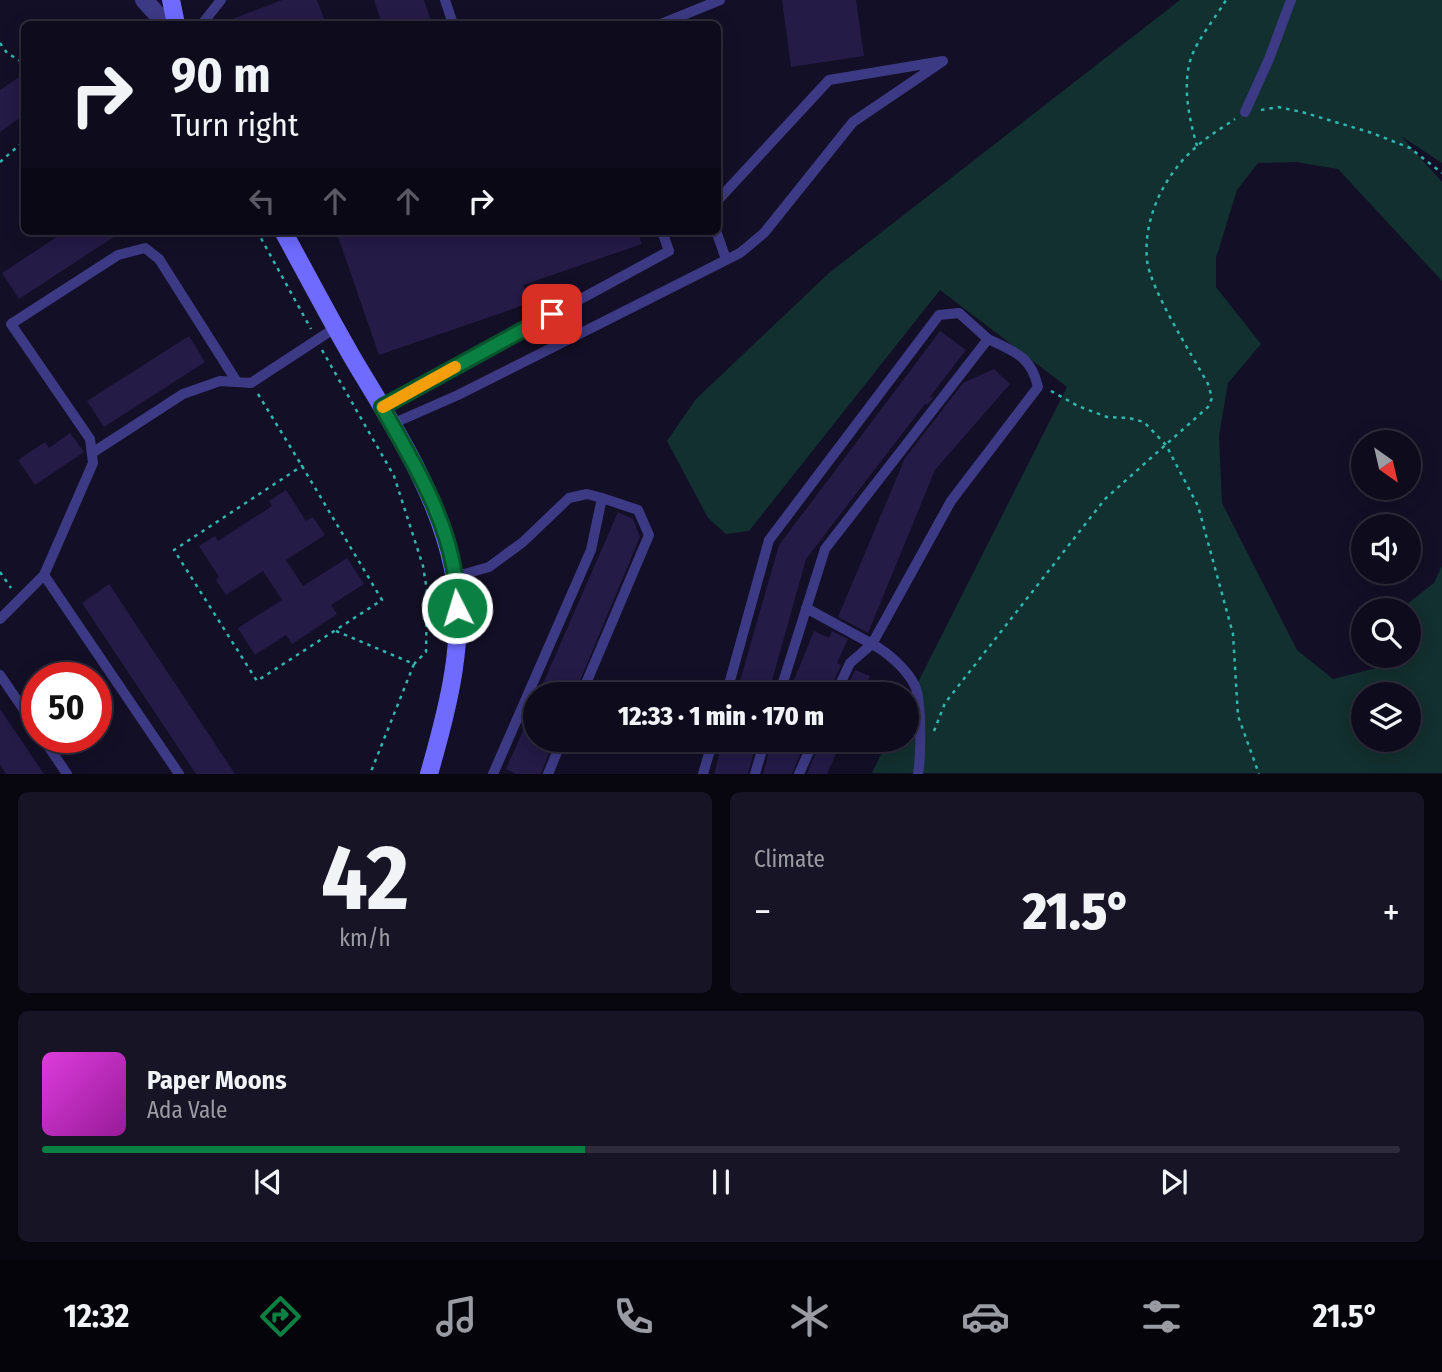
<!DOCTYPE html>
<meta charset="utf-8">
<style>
:root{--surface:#0e0b1c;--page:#171425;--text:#f1f3f6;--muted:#9b9ba3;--line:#2e2b3b;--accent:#0b8043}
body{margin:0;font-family:"Fira Sans Condensed",sans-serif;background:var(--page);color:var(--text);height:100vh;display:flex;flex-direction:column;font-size:26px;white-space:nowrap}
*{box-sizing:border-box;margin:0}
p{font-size:23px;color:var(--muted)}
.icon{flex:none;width:38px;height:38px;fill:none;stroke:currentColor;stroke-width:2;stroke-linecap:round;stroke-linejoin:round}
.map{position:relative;height:774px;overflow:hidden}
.side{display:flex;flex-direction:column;gap:18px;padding:18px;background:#08060f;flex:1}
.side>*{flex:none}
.hud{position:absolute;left:21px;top:21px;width:700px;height:214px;border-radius:10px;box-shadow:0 4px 18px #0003,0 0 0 2px var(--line);background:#0e0b1c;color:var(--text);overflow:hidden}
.needle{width:46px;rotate:146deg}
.controls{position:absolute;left:1351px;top:430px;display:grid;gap:14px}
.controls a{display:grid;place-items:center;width:70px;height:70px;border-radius:50%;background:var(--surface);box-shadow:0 4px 18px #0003,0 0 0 2px var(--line);font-size:35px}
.speed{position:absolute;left:21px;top:662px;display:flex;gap:14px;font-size:35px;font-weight:700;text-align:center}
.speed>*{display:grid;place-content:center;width:91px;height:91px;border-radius:50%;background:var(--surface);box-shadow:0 4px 18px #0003,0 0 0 2px var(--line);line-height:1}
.speed .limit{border:10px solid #d22;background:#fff;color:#111}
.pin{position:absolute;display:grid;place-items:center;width:60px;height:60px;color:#fff;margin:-30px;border-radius:14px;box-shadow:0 4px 10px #0006}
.me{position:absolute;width:77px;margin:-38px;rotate:355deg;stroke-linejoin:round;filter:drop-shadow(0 0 5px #0008)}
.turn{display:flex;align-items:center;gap:24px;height:147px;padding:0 35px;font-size:32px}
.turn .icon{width:91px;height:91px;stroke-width:2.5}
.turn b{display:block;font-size:49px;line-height:60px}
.lanes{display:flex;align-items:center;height:66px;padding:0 35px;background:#0003;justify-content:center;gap:35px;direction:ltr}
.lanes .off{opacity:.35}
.big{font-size:52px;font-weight:800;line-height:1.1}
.side .widget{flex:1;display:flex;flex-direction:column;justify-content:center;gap:10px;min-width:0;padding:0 24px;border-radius:10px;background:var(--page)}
.side .dial{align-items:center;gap:0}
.dial b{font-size:91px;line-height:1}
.song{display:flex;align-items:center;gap:21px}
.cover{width:84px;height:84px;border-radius:10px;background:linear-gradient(135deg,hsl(300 70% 55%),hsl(300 70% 35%))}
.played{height:7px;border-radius:4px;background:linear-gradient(90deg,var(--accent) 40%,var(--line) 40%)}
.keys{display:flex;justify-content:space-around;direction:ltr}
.heat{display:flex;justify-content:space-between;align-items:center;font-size:38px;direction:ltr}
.side .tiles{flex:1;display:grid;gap:18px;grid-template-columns:1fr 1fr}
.widget:last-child{grid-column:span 2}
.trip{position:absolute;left:523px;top:682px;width:396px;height:70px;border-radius:35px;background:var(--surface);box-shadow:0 4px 18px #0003,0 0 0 2px var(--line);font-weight:800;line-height:70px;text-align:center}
.tabs{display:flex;height:112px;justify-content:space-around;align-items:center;background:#06040b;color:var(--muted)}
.tabs .icon{width:49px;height:49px}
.tabs .active{color:var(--accent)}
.tabs b{font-size:32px;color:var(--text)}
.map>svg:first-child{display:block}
.green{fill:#12302f;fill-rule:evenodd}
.building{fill:#241b47}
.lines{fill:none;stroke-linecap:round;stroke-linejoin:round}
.path{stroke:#2fb8b0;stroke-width:2.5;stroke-dasharray:3.5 5;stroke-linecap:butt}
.lane{stroke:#3d3a85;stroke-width:10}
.street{stroke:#3d3a85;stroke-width:18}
.secondary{stroke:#6f6bff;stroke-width:18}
.route-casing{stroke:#07532c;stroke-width:18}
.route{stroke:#0b8043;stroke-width:12}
.slow{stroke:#f59e0b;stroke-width:12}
</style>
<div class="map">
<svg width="1442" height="774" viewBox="0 0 1442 774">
<rect width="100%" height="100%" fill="#130f26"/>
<path class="green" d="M 1180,0 L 1442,0 L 1442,163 L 1401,136 L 1442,182 L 1442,281 L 1338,169 L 1296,162 L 1258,163 L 1237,190 L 1216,258 L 1216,287 L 1261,344 L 1228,383 L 1219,436 L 1222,503 L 1297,650 L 1333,679 L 1388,665 L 1387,656 L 1409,656 L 1409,611 L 1398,611 L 1434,583 L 1442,566 L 1442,773 L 872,773 L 888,740 L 906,740 L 907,704 L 1067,387 L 940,290 L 749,531 L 726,534 L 708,518 L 667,441 L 696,399 L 829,273 ZM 1363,695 L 1409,695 L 1409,740 L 1363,740 Z"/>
<path class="building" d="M 282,0 L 317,0 L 326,24 L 219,24 Z
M 374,0 L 424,0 L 432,24 L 382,24 Z
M 782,0 L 856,0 L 864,56 L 791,67 Z
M 24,74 L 24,115 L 0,132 L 0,90 Z
M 66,231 L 123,231 L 19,299 L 2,273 Z
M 336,231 L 637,231 L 642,244 L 523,285 L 530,303 L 379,355 Z
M 940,331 L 966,350 L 929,398 L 935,396 L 927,405 L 925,404 L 806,559 L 768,695 L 736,695 L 779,545 Z
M 189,336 L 205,362 L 104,427 L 87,401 Z
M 994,369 L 1010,384 L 935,470 L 868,633 L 838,617 L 905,458 L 963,383 Z
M 70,433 L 84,452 L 35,485 L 18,460 L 45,442 L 49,448 Z
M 286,490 L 306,521 L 313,517 L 325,535 L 286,560 L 303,586 L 347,558 L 364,584 L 331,605 L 337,614 L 292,644 L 286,635 L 255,655 L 238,628 L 282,600 L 263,571 L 226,595 L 216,580 L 219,577 L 199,546 L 215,536 L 218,541 L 272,506 L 269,501 Z
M 618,512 L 633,519 L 640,537 L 574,695 L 538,695 Z
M 109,584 L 235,774 L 196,774 L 82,603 Z
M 814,631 L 829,638 L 832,631 L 848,639 L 837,663 L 841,665 L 828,695 L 788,695 Z
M 855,670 L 870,676 L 862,695 L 843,695 Z
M 536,701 L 536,740 L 554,740 L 541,774 L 516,774 L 506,769 Z
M 0,709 L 44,774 L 6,774 L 0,765 Z
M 723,740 L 757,740 L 748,774 L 714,774 Z
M 772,740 L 806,740 L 792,774 L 763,774 Z
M 821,740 L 842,740 L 827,774 L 807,774 Z"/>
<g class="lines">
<path class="path" d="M 0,43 L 7,53 L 24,63
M 1261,110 L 1278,107 L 1302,112 L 1372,133 L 1410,148 L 1442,173
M 1197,146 C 1189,118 1182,86 1191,58 C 1197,40 1216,17 1226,0
M 0,162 L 24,141
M 257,231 L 311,329
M 322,350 L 394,476 L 423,566 L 427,591 L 426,652 L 414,664
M 1051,391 L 1078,406 L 1107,417 L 1129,418 L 1144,422 L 1166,445 L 1198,506 L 1233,634 L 1238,716 L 1259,774
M 258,394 L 302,466
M 302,466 L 382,600 L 257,681 L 174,550 Z
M 0,572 L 11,588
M 336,631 L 414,664 L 370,774
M 934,731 L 945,703 L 1105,499 L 1208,407 L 1212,398 L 1208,384 C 1192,355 1150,289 1147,260 C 1143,217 1165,174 1196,147 C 1208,136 1222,128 1235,119"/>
<path class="lane" d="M 445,0 L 453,24
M 202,24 L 221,0
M 661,24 L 720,0
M 1245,112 L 1269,59 L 1291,0
M 716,231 L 726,259
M 382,407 L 669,251 L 662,231
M 392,424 L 458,395 L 740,253 L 764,233 L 853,122 L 943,61 L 829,80 L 718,200
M 92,453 L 183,394 L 220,381 L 251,383 L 335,328
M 44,575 L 179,774
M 454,577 L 489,567 L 523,542 L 569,498 L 587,494 L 602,498
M 0,619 L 44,575 L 93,463 L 90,439 L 11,324 L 118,255 L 145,248 L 159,259 L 237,382
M 0,675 L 37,729
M 726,695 L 769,540 L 939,315 L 959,313 L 988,339
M 779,695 L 825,549 L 988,339 C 1015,352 1031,356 1038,387 L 951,501 L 872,644 L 806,608
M 835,695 L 850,663 L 872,644 C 887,652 907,669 915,686 C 922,702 921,755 918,774
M 42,737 L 67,774
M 493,774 L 591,550 L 602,498 L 638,510 L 649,535 L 581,695
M 548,774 L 562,740
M 703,774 L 713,740
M 755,774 L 765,740
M 799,774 L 814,740"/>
<path class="street" d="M 144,0 L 166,24"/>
<path class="secondary" d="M 171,0 L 176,24
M 283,231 C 307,275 330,319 355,362 C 394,427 438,494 453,569 C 467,637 448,708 429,774"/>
</g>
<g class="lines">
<g class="route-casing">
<path id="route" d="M 457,608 C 456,596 456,583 454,570 C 444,512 411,458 382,407 L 552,314"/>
</g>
<use href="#route" class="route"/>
<path class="slow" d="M 383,407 L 455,367"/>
</g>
</svg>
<div class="controls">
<a><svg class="needle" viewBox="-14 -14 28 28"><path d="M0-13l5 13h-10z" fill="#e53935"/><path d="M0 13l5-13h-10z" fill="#9b9ba3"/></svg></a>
<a><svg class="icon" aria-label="sound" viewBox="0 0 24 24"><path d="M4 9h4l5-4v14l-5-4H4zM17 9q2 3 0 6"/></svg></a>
<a><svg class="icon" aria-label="search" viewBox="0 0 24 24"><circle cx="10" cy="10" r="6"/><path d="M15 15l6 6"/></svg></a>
<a><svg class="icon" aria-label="layers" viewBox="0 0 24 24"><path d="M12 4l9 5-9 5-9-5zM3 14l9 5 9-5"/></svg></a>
</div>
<div class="speed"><div class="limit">50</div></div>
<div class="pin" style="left:552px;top:314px;background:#d93025"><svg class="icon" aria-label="arrive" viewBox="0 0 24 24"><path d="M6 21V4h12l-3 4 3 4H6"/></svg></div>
<svg class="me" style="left:457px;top:608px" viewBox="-20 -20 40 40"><circle r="17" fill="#0b8043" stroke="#fff" stroke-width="3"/><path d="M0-11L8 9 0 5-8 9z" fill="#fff"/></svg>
<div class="trip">12:33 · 1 min · 170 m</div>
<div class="hud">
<div class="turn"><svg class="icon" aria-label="right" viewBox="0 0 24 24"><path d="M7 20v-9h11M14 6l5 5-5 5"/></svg><div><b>90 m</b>Turn right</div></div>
<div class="lanes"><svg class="icon off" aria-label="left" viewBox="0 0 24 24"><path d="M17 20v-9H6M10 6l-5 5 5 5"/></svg><svg class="icon off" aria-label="ahead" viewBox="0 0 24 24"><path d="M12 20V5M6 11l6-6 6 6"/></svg><svg class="icon off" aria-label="ahead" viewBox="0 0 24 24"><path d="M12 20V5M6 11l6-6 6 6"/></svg><svg class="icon" aria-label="right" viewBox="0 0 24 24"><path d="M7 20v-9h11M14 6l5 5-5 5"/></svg></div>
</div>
</div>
<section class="side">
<div class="tiles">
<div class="widget dial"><b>42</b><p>km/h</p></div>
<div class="widget"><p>Climate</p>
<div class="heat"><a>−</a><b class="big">21.5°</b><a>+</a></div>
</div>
<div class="widget">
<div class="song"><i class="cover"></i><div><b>Paper Moons</b><p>Ada Vale</p></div></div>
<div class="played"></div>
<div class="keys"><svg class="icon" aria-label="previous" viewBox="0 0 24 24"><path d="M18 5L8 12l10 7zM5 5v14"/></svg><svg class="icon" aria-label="pause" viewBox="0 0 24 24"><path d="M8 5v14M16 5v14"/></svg><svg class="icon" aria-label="next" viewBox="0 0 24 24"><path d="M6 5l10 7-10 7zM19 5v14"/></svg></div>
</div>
</div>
</section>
<nav class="tabs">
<b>12:32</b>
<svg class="icon active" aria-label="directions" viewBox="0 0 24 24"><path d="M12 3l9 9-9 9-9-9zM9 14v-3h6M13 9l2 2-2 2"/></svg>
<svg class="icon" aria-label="music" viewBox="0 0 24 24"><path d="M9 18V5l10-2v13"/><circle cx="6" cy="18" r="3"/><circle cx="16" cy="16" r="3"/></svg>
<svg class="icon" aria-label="phone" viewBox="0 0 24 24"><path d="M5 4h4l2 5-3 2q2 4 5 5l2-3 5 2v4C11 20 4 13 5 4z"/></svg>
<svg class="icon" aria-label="climate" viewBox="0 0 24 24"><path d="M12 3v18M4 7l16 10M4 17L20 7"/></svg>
<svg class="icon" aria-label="car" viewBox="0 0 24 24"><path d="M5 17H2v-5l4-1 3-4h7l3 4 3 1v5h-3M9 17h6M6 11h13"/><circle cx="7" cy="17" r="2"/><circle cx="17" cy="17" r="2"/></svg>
<svg class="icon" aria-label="filters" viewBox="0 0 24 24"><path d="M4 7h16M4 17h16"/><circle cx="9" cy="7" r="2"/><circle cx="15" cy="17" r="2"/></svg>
<b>21.5°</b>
</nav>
